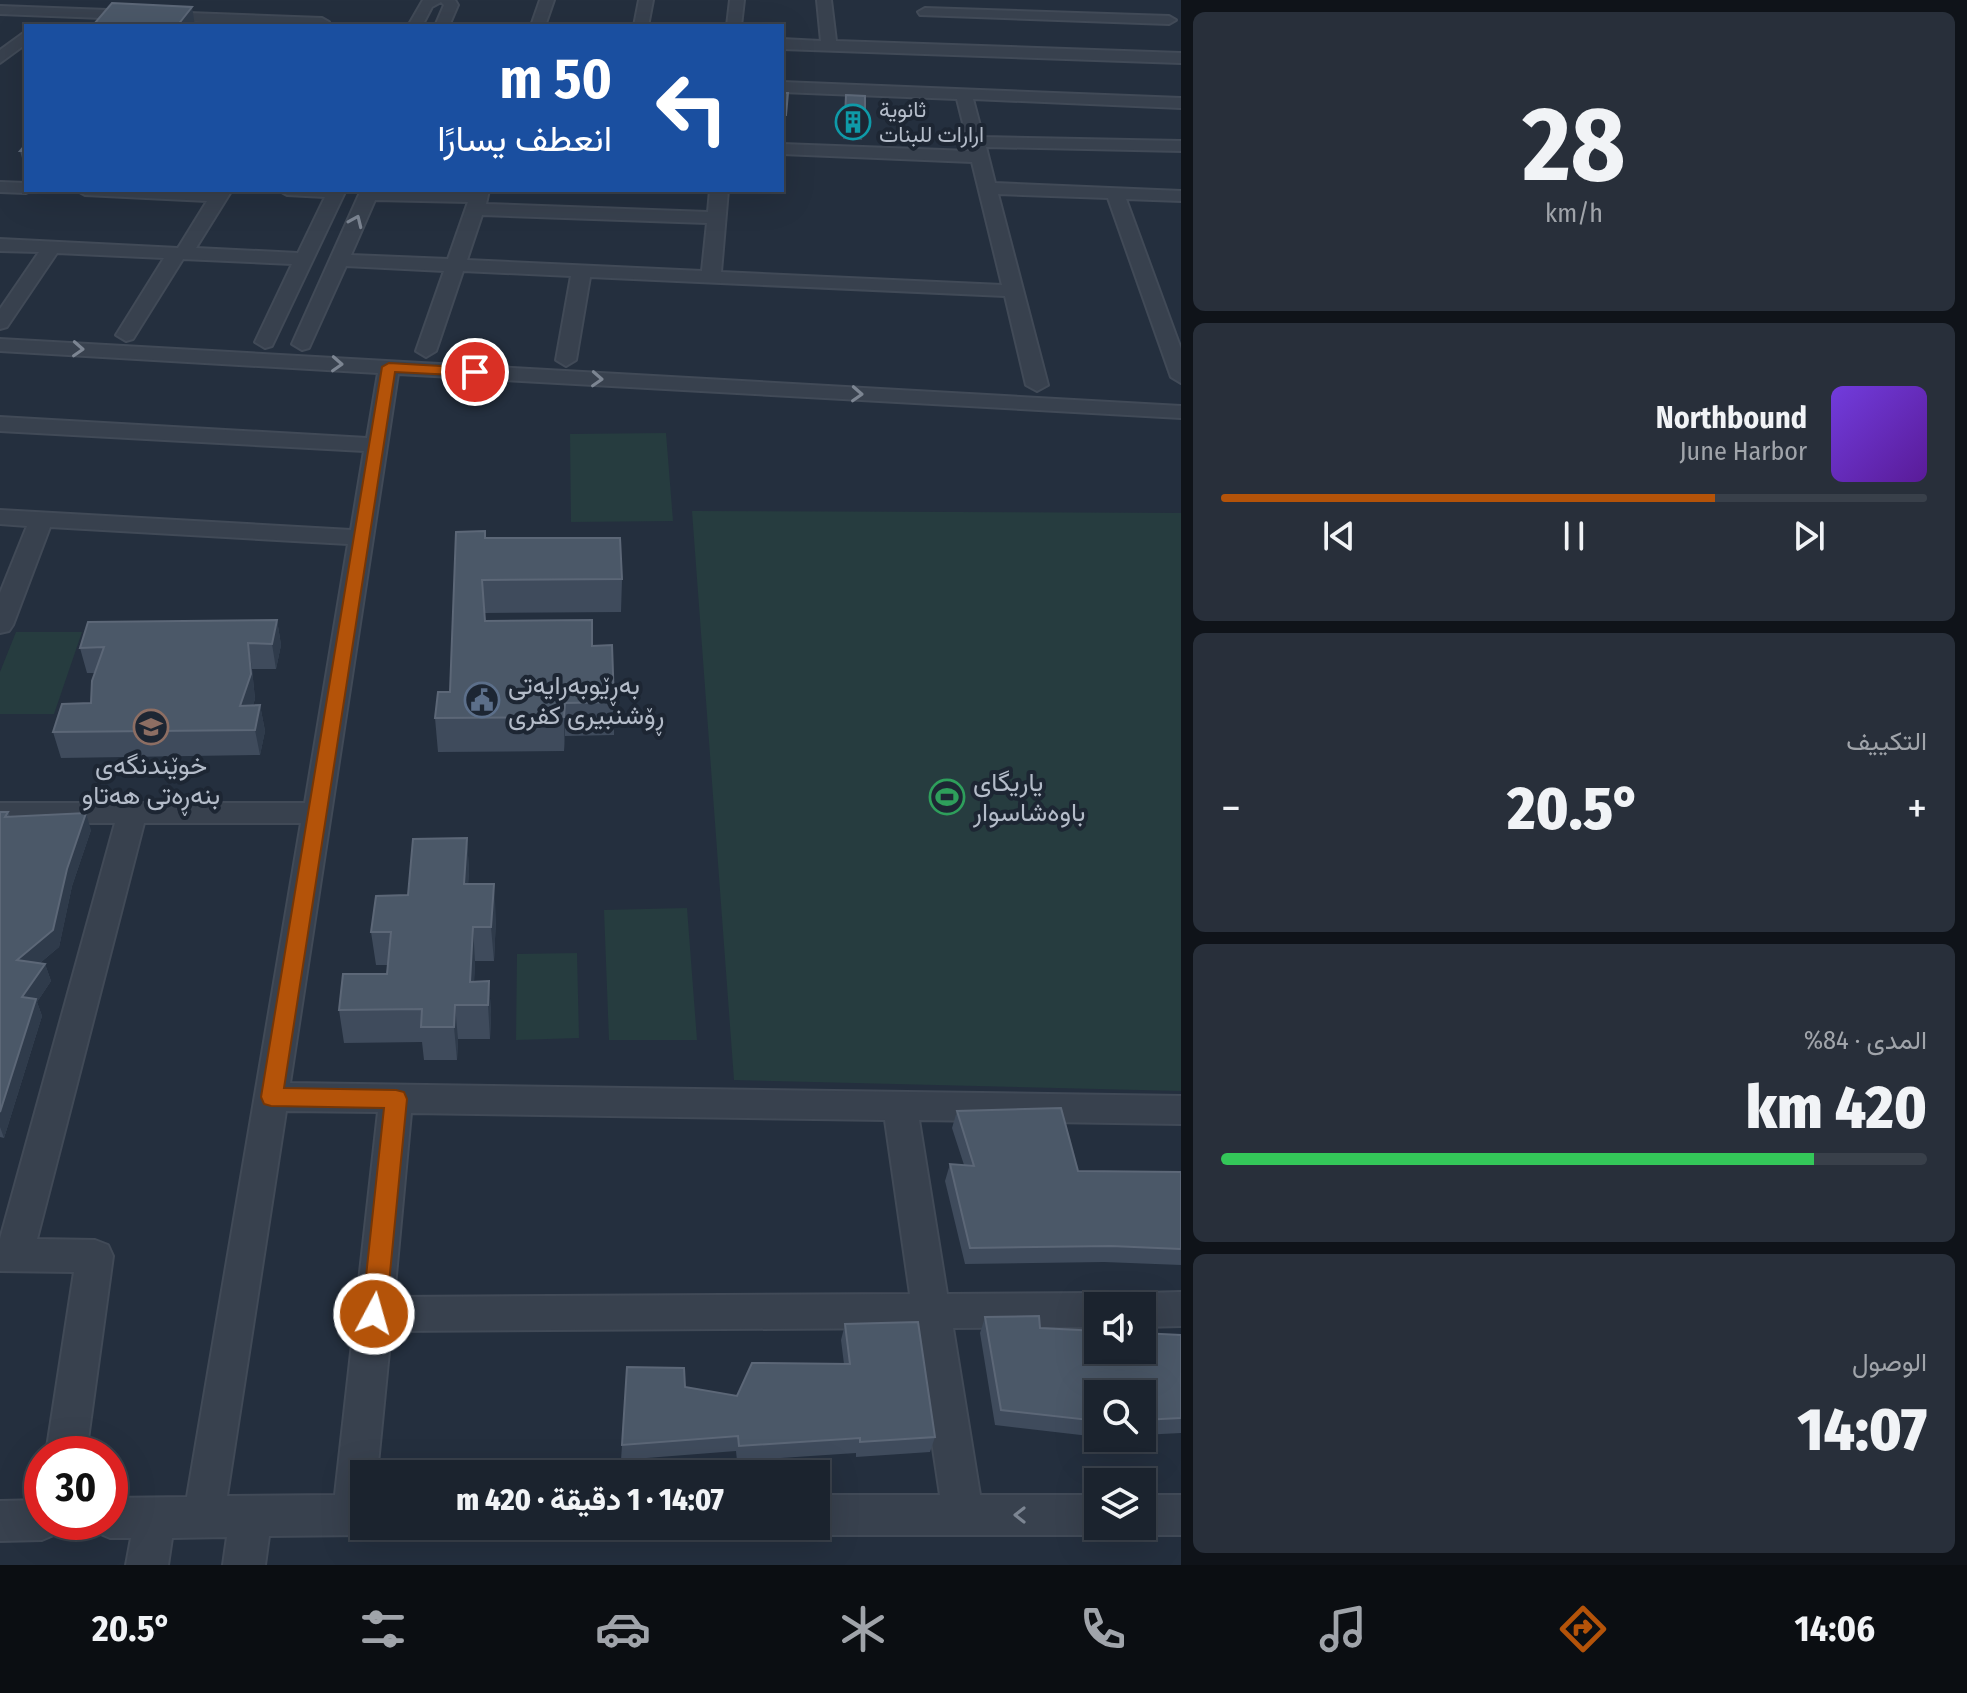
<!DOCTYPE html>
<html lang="ar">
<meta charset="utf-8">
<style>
:root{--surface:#1b232e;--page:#282f3a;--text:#f1f3f6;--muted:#a0a4aa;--line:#39404a;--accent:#b45309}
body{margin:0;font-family:"Fira Sans Condensed",Vazirmatn,sans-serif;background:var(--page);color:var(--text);direction:rtl;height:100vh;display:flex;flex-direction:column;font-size:30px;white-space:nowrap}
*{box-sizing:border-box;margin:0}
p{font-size:26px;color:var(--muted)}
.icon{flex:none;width:44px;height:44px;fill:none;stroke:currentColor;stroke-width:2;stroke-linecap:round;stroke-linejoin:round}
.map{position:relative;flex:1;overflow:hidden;direction:ltr}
.sheet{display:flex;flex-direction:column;gap:12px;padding:12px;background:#0f1319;width:786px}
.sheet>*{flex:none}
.top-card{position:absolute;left:24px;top:24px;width:760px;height:168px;border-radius:0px;box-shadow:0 8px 32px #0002,0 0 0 2px var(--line);direction:rtl;background:#1a4fa0;color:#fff;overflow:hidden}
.buttons{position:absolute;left:1084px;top:1292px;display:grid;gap:16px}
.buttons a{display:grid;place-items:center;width:72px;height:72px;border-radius:0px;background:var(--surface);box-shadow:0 8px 32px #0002,0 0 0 2px var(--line);font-size:40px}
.speed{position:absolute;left:24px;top:1436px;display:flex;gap:16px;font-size:40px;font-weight:700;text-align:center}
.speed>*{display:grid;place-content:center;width:104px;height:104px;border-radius:50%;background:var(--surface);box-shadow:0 8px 32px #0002,0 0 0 2px var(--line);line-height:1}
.speed .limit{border:12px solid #d22;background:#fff;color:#111}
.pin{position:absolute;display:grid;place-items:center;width:68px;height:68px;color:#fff;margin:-34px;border:4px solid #fff;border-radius:50%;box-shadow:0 2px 8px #0007}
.me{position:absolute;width:88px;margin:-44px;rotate:6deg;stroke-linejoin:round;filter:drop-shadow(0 0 6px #0008)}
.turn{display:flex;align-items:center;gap:28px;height:168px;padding:0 40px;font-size:36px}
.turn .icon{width:104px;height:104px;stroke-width:2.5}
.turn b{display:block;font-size:56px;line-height:68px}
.big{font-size:60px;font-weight:800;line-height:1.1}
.sheet .card{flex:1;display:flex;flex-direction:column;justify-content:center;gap:12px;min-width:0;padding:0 28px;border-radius:12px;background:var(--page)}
.sheet .dial{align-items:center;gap:0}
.dial b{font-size:104px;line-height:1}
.song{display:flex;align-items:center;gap:24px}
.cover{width:96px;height:96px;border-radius:12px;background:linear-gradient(135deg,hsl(260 70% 55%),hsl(270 70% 35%))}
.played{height:8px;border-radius:4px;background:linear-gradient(90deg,var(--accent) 70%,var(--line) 70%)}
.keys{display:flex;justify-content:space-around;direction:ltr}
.heat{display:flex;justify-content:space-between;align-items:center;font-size:44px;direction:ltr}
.charge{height:12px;border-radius:6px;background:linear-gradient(90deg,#34c759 84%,var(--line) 0)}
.trip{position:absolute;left:350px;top:1460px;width:480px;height:80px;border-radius:0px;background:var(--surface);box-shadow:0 8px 32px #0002,0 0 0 2px var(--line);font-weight:800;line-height:80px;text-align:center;direction:rtl}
.dock{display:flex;height:128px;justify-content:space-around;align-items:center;background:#0b0e12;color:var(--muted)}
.dock .icon{width:56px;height:56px}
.dock .active{color:var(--accent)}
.dock b{font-size:36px;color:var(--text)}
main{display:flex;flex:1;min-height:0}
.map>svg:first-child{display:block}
.green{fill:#263c3f}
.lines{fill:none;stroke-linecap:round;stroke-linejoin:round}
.minor-casing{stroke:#414a57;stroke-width:4}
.minor{fill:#38414e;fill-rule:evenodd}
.wall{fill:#3f4b5c}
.shaded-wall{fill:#2f3b4b}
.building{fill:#4b5868;stroke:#5c6777;stroke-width:2}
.oneway{stroke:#7c8592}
.route{fill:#b45309;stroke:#753606;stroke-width:2}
.labels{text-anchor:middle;stroke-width:8;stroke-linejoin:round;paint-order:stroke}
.far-poi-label{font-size:22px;fill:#b4bcc9;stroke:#1d2633;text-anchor:start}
.poi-label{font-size:26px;fill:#b4bcc9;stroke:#1d2633;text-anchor:start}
</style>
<main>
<section class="sheet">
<div class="card dial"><b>28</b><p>km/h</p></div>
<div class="card">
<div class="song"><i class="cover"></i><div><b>Northbound</b><p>June Harbor</p></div></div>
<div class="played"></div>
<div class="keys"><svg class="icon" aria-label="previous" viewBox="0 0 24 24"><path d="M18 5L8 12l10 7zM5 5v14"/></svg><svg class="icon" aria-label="pause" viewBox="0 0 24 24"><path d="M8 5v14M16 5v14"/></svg><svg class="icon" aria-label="next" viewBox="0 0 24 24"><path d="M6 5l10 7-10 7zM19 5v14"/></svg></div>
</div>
<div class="card"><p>التكييف</p>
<div class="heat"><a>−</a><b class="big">20.5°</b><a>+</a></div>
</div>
<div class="card"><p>المدى · 84%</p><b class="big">420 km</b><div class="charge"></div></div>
<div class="card"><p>الوصول</p><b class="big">14:07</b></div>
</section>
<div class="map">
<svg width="1181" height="1565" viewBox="0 0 1181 1565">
<rect width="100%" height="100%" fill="#242f3e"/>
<path class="green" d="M 666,433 L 673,521 L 571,522 L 570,434 Z
M 692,511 L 1181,513 L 1181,1091 L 734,1080 Z
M 16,632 L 82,632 L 54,714 L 0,714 L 0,672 Z
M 687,908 L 697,1040 L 609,1040 L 604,910 Z
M 577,953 L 579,1038 L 516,1040 L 517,954 Z"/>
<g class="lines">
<g class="minor-casing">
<path id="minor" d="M 423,0 L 455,0 L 458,5 L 449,26 L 435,26 L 444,5 L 441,2 L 432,7 L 422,26 L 408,26 Z
M 540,0 L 554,0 L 545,26 L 531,26 Z
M 639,0 L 653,0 L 648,26 L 634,26 Z
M 730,0 L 744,0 L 741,26 L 727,26 Z
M 817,0 L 831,0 L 836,41 L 1181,53 L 1181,63 L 782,49 L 782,39 L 821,41 Z
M 0,6 L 322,18 L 329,22 L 324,26 L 310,26 L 0,14 Z
M 925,8 L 1169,16 L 1176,20 L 1169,24 L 920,15 L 918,12 Z
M 26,31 L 26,44 L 0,63 L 0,50 Z
M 782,82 L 1181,98 L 1181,108 L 973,99 L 983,137 L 1181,141 L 1181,151 L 986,147 L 995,183 L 1181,191 L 1181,201 L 1126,199 L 1181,349 L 1181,383 L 1171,377 L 1108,198 L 998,194 L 1048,385 L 1037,391 L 1026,385 L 1005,296 L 590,277 L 576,360 L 566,366 L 556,360 L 571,276 L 463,271 L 436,351 L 426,357 L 416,351 L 444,271 L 346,266 L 309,348 L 302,350 L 292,344 L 361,190 L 489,190 L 486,204 L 708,212 L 710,190 L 728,190 L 721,272 L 1002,285 L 972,162 L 782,154 L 782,144 L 970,151 L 957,99 L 782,92 ZM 375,200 L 468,202 L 448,259 L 351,255 ZM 482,215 L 707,223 L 702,271 L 467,260 Z
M 0,182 L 26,183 L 26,190 L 33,190 L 26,193 L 0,192 Z
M 76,190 L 232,190 L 196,248 L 298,253 L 325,197 L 287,195 L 278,190 L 346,190 L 272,346 L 265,348 L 255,342 L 292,264 L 183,259 L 133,339 L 126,341 L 116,335 L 164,258 L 57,253 L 7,327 L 0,329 L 0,309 L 39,252 L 0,251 L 0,239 L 178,248 L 207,201 L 85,195 Z
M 0,339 L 1181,406 L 1181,418 L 398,374 L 290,1083 L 1181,1096 L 1181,1124 L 919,1120 L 947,1294 L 1098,1293 L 1111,1298 L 1115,1306 L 1098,1306 L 1098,1327 L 953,1328 L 980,1495 L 1098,1495 L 1098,1526 L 1114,1526 L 1112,1529 L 1098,1535 L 816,1535 L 802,1529 L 800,1526 L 816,1526 L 816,1495 L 940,1495 L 915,1328 L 391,1331 L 377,1474 L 364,1474 L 364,1526 L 380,1526 L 378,1529 L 364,1535 L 269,1536 L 265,1565 L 223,1565 L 227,1537 L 172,1538 L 168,1565 L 126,1565 L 131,1538 L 110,1538 L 96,1532 L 91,1522 L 110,1522 L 110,1498 L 187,1497 L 301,823 L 144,823 L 37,1239 L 95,1240 L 108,1245 L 113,1256 L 86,1454 L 46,1454 L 74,1272 L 0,1271 L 0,1239 L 115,823 L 0,823 L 0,803 L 305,803 L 348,544 L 50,527 L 13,625 L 9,631 L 0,633 L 0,593 L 27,526 L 0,524 L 0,510 L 351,530 L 364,451 L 0,431 L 0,417 L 367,438 L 378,373 L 0,351 ZM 286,1111 L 378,1112 L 335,1495 L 227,1496 ZM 411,1113 L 885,1120 L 910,1294 L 394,1297 Z
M 1181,1292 L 1181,1326 L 1142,1327 L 1142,1306 L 1125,1306 L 1129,1298 L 1142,1293 Z
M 1142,1495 L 1181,1495 L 1181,1535 L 1142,1535 L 1128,1529 L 1126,1526 L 1142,1526 Z
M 42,1500 L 42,1522 L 62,1522 L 56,1534 L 42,1540 L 0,1541 L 0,1501 Z"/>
</g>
<use href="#minor" class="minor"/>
</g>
<path class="wall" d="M 782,93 L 788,93 L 784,136 L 782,136 Z
M 846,95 L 865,119 L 862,140 L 843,139 Z
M 26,144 L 26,172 L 20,151 Z
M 485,538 L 622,579 L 621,612 L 484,613 L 485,621 L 592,646 L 614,702 L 614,735 L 565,736 L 564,751 L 438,752 L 435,718 L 450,692 Z
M 277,620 L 281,645 L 276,669 L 252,669 L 255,699 L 253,705 L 260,705 L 265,731 L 260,755 L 61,758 L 53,732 L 91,703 L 95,673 L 87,673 L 80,648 Z
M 0,812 L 8,812 L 10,817 L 91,830 L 72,886 L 59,947 L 40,963 L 45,964 L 51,981 L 37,1002 L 42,1016 L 4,1138 L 0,1137 Z
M 467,838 L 469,872 L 468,884 L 496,918 L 494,961 L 475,961 L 474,982 L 489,981 L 491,1015 L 490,1039 L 458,1039 L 457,1060 L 424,1060 L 422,1042 L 344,1043 L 339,1010 L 387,974 L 388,965 L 376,965 L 371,932 Z
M 957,1111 L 1078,1171 L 1181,1172 L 1181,1265 L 1104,1262 L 965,1264 L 945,1181 L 950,1164 L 964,1165 L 952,1128 Z
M 985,1317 L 1040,1328 L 1181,1335 L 1181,1433 L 1142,1435 L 1142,1394 L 1098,1394 L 1098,1437 L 995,1425 L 980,1333 Z
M 845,1324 L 935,1437 L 930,1452 L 856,1457 L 856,1453 L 737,1461 L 736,1451 L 621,1460 L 622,1445 L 685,1387 L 737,1396 L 844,1364 L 841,1340 Z"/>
<path class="shaded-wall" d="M 192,7 L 195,26 L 177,26 Z
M 277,620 L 281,645 L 276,669 L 272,644 Z
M 248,643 L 252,669 L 255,699 L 245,731 L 240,706 Z
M 565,703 L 565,736 L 564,751 L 564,717 Z
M 260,705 L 265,731 L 260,755 L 255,730 Z
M 86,813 L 91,830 L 72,886 L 59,947 L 23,977 L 17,960 L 67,869 Z
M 467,838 L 469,872 L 466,918 L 464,884 Z
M 494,884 L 496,918 L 494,961 L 491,927 Z
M 473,927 L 475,961 L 473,1005 L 470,982 Z
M 45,964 L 51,981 L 37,1002 L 42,1016 L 4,1138 L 0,1127 L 0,1112 L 22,997 Z
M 489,981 L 491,1015 L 490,1039 L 488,1005 Z
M 455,1005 L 458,1039 L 457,1060 L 454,1027 Z"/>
<path class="building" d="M 112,3 L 192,7 L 177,26 L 105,26 L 94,24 Z
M 782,93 L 788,93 L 786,115 L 782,115 Z
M 846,95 L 865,96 L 865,119 L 845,118 Z
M 26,144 L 26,151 L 20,151 Z
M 485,531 L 485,538 L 620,538 L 622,579 L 482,580 L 485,621 L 592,620 L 592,646 L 612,645 L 614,702 L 565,703 L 564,717 L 435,718 L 438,692 L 450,692 L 456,532 Z
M 277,620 L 272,644 L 248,643 L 251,674 L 240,706 L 260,705 L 255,730 L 53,732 L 62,704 L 91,703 L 92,681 L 104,647 L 80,648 L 88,622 Z
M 0,812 L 8,812 L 5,817 L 86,813 L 67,869 L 53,930 L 17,960 L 45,964 L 22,997 L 36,999 L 0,1112 Z
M 467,838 L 464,884 L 494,884 L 491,927 L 473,927 L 470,982 L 489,981 L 488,1005 L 455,1005 L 454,1027 L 421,1027 L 422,1009 L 339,1010 L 343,974 L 387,974 L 391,932 L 371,932 L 376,896 L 408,895 L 413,839 Z
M 1061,1108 L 1078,1171 L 1181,1172 L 1181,1249 L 1111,1246 L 970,1248 L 950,1164 L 974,1166 L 957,1111 Z
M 1039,1316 L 1040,1328 L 1098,1331 L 1098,1350 L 1142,1350 L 1142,1333 L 1181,1335 L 1181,1418 L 1142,1420 L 1142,1394 L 1098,1394 L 1098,1421 L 1001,1410 L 985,1317 Z
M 918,1322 L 935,1437 L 860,1442 L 860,1438 L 739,1446 L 738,1436 L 622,1445 L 627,1367 L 684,1368 L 685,1387 L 737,1396 L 752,1363 L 850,1364 L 845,1324 Z"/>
<defs><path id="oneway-chevron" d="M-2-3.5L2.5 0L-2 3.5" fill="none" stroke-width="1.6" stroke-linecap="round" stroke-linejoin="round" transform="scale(2)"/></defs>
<g class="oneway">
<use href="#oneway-chevron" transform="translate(356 221) rotate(-66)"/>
<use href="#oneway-chevron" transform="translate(78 349) rotate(3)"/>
<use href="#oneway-chevron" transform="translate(337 364) rotate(3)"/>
<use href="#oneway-chevron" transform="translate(597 379) rotate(3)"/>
<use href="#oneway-chevron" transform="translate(857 394) rotate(3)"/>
<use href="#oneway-chevron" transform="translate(1020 1515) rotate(180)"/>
</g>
<path class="route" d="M 389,363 L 475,368 L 482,372 L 475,376 L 395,372 L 284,1088 L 396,1090 L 404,1092 L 407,1099 L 386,1314 L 382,1322 L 374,1325 L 365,1322 L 362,1314 L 384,1108 L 271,1106 L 264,1104 L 261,1097 L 382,367 Z"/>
<defs>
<g id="building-ring" transform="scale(1.8)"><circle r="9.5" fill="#1d2633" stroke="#0f9aa8" stroke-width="1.5"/><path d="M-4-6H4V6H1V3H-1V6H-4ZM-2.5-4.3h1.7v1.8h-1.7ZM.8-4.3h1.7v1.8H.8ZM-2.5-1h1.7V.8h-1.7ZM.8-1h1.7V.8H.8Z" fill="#0f9aa8"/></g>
<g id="civic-ring" transform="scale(1.8)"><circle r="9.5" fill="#1d2633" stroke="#5c6f8a" stroke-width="1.5"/><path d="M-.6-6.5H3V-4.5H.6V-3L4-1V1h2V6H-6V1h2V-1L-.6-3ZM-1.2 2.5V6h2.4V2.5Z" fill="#5c6f8a"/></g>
<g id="school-ring" transform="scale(1.8)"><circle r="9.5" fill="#1d2633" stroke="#8d6e63" stroke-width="1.5"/><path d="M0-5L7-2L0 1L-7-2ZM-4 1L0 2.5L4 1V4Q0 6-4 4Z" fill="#8d6e63"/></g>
<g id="stadium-ring" transform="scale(1.8)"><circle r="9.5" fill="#1d2633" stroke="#2e9e5b" stroke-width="1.5"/><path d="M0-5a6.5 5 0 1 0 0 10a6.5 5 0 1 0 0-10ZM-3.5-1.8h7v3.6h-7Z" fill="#2e9e5b"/></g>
</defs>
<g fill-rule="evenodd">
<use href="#building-ring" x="853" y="122"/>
<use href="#civic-ring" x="482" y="700"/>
<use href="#school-ring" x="151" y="727"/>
<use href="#stadium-ring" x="947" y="797"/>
</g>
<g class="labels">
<g class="far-poi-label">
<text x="879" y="117">ثانوية<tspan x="879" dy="25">ارارات للبنات</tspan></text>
</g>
<g class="poi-label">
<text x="508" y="694">بەڕێوبەرایەتی<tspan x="508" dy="30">ڕۆشنبیری کفری</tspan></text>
<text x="151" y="774" text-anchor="middle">خوێندنگەی<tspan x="151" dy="30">بنەڕەتی هەتاو</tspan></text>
<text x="973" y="791">یاریگای<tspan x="973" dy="30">باوەشاسوار</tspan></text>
</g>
</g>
</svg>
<div class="buttons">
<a><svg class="icon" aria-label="sound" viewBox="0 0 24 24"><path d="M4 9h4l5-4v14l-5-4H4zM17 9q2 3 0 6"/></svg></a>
<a><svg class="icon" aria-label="search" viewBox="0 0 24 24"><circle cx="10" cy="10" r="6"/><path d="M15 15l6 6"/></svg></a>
<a><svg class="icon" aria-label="layers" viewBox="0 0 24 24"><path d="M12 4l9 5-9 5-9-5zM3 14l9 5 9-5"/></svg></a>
</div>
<div class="speed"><div class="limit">30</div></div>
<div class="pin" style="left:475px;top:372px;background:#d93025"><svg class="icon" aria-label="arrive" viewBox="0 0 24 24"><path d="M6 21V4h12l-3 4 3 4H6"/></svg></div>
<svg class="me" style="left:374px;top:1314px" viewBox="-20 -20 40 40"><circle r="17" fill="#b45309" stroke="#fff" stroke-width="3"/><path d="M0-11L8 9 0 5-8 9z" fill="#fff"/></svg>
<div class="trip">14:07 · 1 دقيقة · 420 m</div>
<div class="top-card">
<div class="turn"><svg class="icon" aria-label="left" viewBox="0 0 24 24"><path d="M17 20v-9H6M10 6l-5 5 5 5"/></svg><div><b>50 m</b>انعطف يسارًا</div></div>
</div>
</div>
</main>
<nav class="dock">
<b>14:06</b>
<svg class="icon active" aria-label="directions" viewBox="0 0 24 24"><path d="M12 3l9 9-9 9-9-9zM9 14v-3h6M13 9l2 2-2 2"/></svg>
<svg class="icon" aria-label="music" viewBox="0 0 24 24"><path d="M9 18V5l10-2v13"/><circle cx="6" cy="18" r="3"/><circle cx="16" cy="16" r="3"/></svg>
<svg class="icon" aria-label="phone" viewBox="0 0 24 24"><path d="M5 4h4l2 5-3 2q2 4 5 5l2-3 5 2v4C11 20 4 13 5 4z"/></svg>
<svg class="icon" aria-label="climate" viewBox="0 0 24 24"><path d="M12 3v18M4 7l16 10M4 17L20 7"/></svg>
<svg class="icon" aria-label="car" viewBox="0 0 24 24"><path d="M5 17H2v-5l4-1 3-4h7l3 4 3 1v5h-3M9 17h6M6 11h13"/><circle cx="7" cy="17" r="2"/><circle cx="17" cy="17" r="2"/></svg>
<svg class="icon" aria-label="filters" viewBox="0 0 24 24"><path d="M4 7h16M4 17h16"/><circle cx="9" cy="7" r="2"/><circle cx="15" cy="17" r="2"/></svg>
<b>20.5°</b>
</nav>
